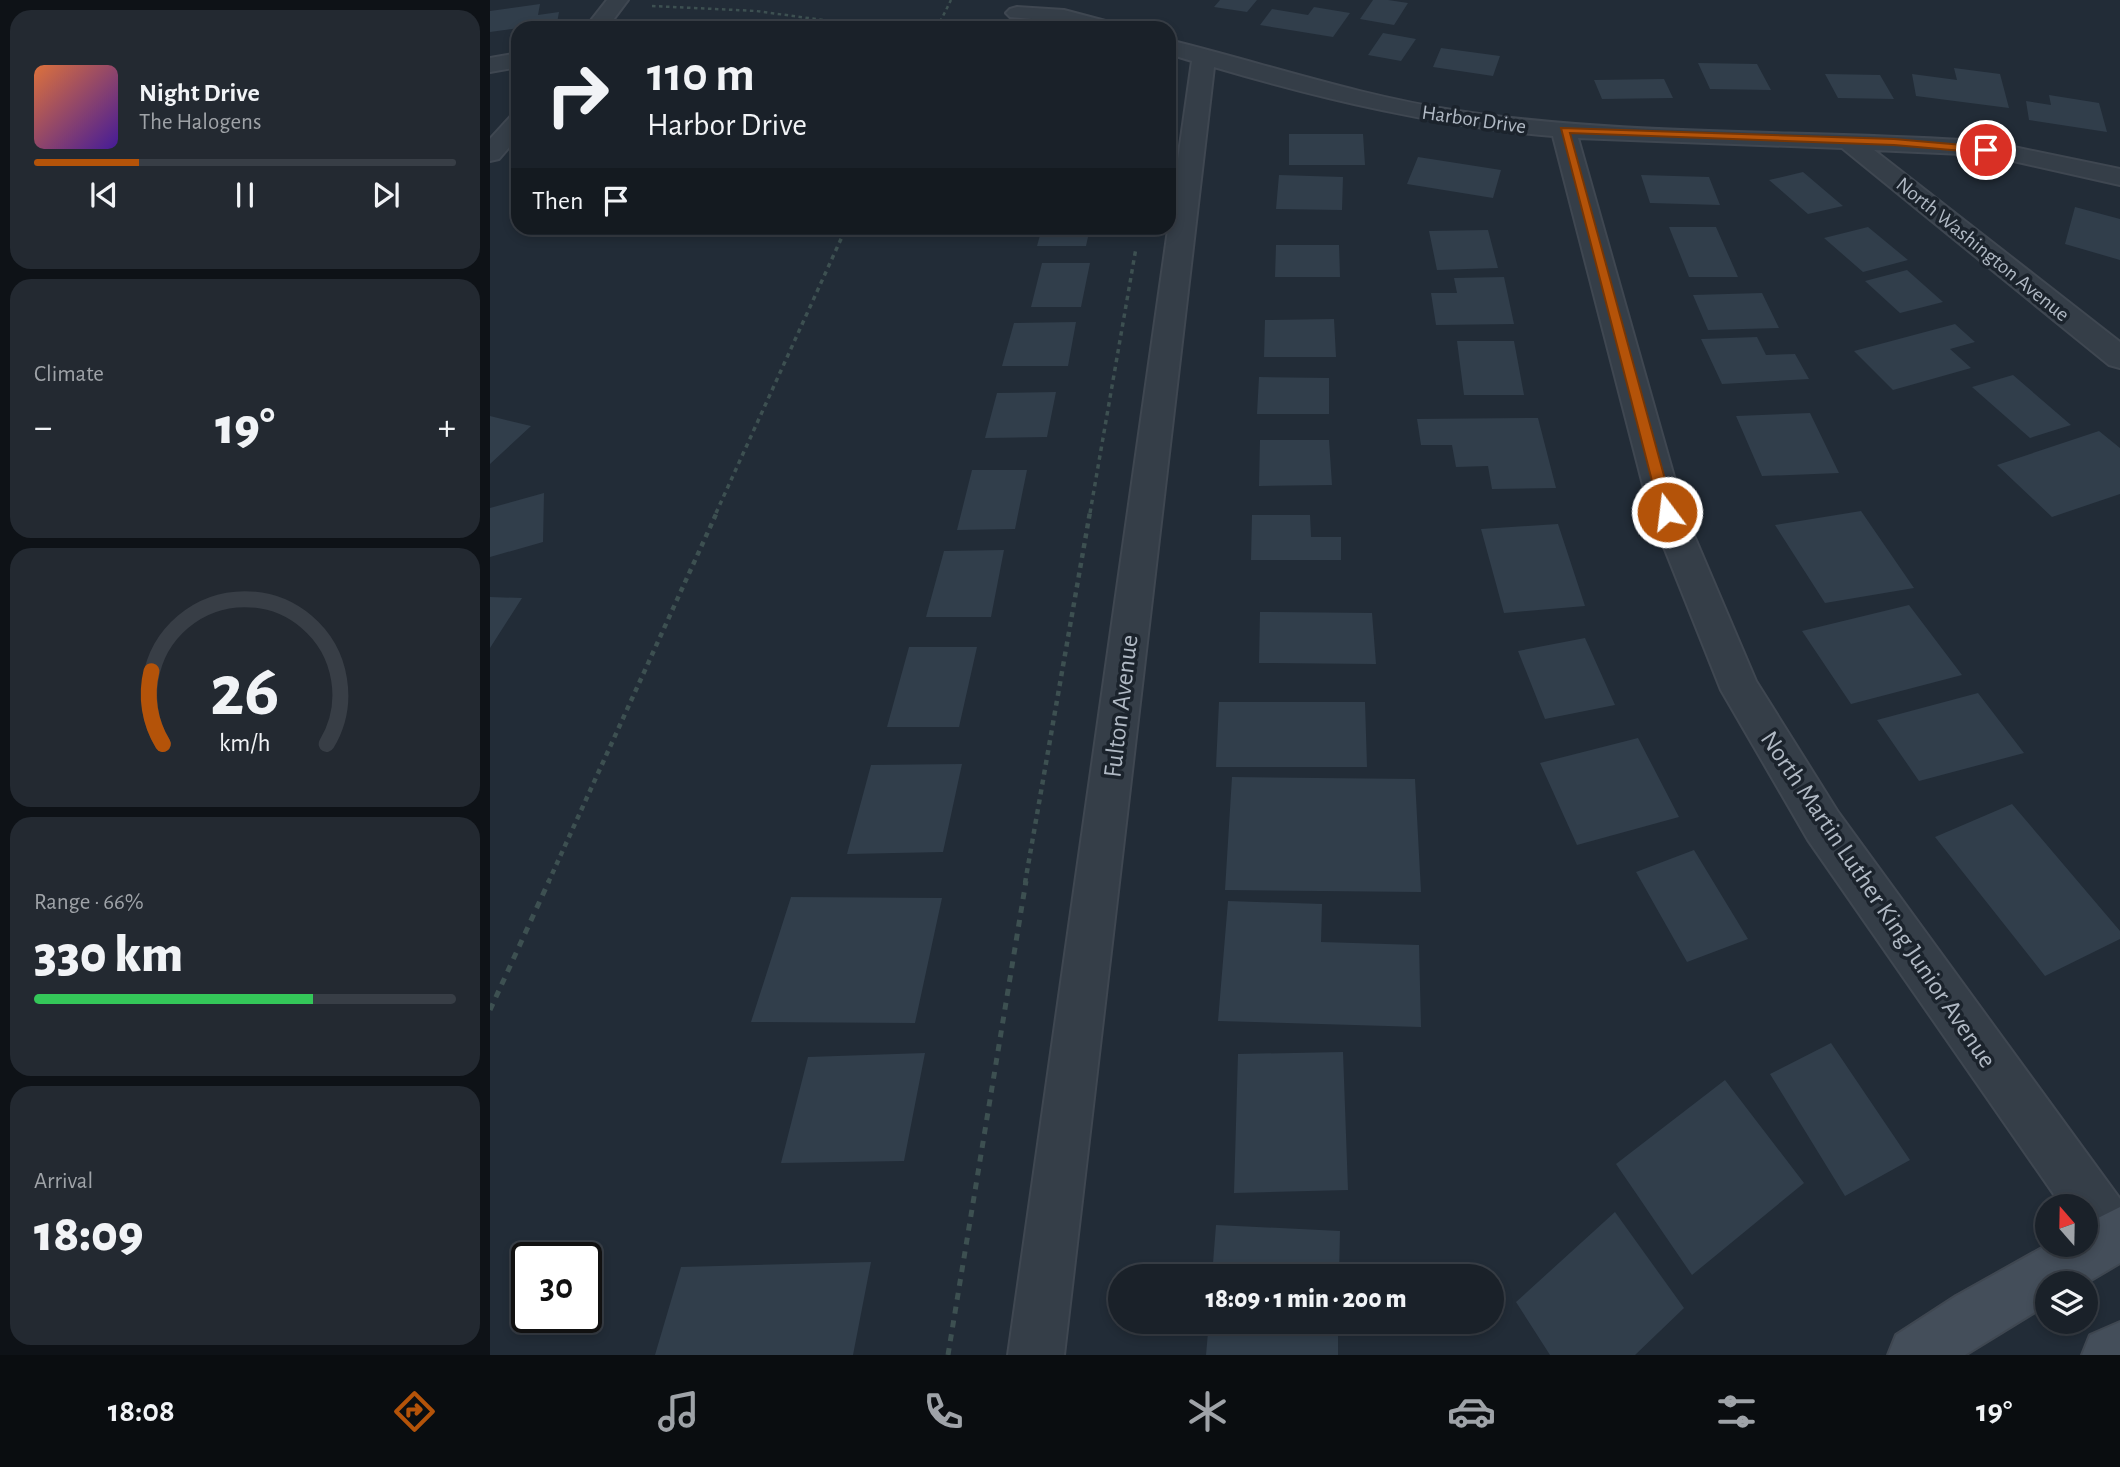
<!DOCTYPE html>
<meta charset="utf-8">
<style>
:root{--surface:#1a2129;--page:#232931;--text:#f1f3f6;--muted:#9fa3a8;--line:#383e46;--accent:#b45309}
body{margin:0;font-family:"Alegreya Sans",sans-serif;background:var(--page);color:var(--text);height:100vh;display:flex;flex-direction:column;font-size:26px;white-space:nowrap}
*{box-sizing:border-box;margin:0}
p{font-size:23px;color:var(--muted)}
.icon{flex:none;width:38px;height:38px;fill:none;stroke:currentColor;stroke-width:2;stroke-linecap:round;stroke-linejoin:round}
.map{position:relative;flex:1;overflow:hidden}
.drawer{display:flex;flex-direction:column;gap:10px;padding:10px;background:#0e1217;width:490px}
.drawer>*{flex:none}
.hud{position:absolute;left:21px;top:21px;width:665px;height:214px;border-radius:21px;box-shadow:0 4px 10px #0003,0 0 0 2px var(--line);background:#1a2129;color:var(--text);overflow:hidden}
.needle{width:46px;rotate:340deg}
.tools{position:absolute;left:1545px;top:1194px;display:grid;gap:14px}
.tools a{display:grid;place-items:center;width:63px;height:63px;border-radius:50%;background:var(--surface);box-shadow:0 4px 10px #0003,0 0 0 2px var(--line);font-size:35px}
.speed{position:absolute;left:21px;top:1242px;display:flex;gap:14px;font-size:35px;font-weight:700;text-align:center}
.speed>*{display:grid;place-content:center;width:91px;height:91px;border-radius:50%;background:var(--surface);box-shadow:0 4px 10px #0003,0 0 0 2px var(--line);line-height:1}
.speed .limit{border:4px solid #111;border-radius:10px;background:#fff;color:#111}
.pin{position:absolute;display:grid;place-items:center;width:60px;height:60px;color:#fff;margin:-30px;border:4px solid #fff;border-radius:50%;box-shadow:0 2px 7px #0007}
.me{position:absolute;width:77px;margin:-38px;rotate:345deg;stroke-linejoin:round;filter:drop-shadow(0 0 5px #0008)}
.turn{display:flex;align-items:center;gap:24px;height:147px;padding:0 21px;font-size:32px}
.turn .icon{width:91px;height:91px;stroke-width:2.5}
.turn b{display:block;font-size:49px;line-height:60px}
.then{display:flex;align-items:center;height:66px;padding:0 21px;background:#0003;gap:14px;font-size:26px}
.big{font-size:52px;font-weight:800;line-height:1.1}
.drawer .widget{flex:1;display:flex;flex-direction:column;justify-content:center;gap:10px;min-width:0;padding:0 24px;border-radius:21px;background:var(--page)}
.drawer .dial{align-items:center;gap:0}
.dial svg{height:182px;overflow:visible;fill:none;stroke:var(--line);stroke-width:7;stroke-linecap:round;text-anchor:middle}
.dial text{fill:var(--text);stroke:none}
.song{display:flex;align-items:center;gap:21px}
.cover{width:84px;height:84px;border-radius:10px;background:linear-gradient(135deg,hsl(20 70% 55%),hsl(260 70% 35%))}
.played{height:7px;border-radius:4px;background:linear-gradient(90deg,var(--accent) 25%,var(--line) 25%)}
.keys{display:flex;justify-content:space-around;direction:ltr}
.heat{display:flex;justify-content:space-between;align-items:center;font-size:38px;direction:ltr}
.charge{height:10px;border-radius:5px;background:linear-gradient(90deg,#34c759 66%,var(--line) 0)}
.trip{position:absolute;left:618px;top:1264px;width:396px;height:70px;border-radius:35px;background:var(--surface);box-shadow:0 4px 10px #0003,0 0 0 2px var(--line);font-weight:800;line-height:70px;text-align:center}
.tab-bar{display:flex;height:112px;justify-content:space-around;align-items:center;background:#0a0d10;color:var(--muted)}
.tab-bar .icon{width:49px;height:49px}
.tab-bar .selected{color:var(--accent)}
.tab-bar b{font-size:32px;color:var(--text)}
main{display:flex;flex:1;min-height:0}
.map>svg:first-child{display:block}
.building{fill:#313e4b}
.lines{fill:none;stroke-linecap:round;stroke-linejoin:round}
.street-casing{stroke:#3f4751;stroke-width:4}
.secondary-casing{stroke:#3f4751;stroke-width:4}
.path-far3{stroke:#3d5051;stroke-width:2.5;stroke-dasharray:3.5 3.5;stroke-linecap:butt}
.path-far2{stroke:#3d5051;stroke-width:3.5;stroke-dasharray:4.5 4.5;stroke-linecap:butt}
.path-far1{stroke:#3d5051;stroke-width:4.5;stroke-dasharray:5 5;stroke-linecap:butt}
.path{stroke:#3d5051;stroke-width:5;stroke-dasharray:7 7;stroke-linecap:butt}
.street{fill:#353e48;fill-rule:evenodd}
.secondary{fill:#444e5a;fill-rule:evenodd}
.route{fill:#b45309;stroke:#753606;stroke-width:2}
.labels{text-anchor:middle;stroke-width:7;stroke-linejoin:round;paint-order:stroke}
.far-street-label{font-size:21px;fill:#b0b9c4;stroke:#1b232c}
.street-label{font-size:26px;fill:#b0b9c4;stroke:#1b232c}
</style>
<main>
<section class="drawer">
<div class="widget">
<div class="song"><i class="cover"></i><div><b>Night Drive</b><p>The Halogens</p></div></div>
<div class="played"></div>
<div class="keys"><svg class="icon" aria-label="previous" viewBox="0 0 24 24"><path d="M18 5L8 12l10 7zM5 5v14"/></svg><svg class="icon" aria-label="pause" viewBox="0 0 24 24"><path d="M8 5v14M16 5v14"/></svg><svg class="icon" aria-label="next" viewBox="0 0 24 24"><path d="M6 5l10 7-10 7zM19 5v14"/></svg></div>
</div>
<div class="widget"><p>Climate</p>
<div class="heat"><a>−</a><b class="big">19°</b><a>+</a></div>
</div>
<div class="widget dial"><svg viewBox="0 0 100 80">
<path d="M14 69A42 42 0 1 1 86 69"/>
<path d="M14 69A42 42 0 0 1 9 37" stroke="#b45309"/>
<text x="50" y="56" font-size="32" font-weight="700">26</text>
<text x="50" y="72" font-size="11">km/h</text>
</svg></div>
<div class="widget"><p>Range · 66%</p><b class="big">330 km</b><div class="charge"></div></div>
<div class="widget"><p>Arrival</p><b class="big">18:09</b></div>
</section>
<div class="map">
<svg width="1630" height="1355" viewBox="0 0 1630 1355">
<rect width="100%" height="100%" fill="#222c37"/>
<path class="building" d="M 730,0 L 767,0 L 757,12 L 724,7 Z
M 883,0 L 898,0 L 918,3 L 904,25 L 870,19 Z
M 50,4 L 48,15 L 69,12 L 67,23 L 0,32 L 0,11 Z
M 824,7 L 860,13 L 843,37 L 770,25 L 782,9 L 818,15 Z
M 893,33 L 926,39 L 911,61 L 878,55 Z
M 951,48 L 1010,56 L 1003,76 L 943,67 Z
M 1208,63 L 1267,64 L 1281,90 L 1220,89 Z
M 1464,68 L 1510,74 L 1519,108 L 1426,96 L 1422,74 L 1467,80 Z
M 1335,74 L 1390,75 L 1404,99 L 1348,98 Z
M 1174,79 L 1183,98 L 1112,99 L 1104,80 Z
M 1559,95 L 1609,103 L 1617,132 L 1539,120 L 1536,101 L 1561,105 Z
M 799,134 L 873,134 L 875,165 L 799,165 Z
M 928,157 L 1011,170 L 1003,198 L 917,184 Z
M 1313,172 L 1353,206 L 1318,214 L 1279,180 Z
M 789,175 L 853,177 L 852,210 L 786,209 Z
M 1151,175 L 1219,177 L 1230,205 L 1160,203 Z
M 1585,207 L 1630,219 L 1630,260 L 1575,244 Z
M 1179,227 L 1226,227 L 1248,277 L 1199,277 Z
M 1378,227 L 1418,260 L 1373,272 L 1334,238 Z
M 552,228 L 600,228 L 596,246 L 547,246 Z
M 998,230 L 1008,268 L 947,270 L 939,231 Z
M 786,245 L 849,245 L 850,277 L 785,277 Z
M 552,263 L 600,263 L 591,307 L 541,307 Z
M 1417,270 L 1453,302 L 1410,313 L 1375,281 Z
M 1014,277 L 1024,324 L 946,325 L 941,293 L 967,293 L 964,278 Z
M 1272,293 L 1289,328 L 1218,330 L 1203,295 Z
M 844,319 L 846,357 L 774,357 L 775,320 Z
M 586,322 L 578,366 L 512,366 L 524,323 Z
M 1465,324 L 1485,342 L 1460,349 L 1481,368 L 1403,390 L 1364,351 Z
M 1267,337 L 1276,355 L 1305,354 L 1319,379 L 1232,384 L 1211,339 Z
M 967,341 L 1024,341 L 1034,395 L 974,395 Z
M 1523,375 L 1581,425 L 1540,438 L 1482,387 Z
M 769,377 L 839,378 L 839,414 L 767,414 Z
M 566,392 L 557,437 L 495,438 L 507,393 Z
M 1320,413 L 1349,473 L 1272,476 L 1246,416 Z
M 0,416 L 41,426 L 0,464 Z
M 1048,418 L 1066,488 L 1002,489 L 998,466 L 966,467 L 962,445 L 931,445 L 927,419 Z
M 1609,431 L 1630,448 L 1630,494 L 1562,517 L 1507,465 Z
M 770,440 L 839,440 L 842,485 L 769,486 Z
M 482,470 L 537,470 L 525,529 L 467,530 Z
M 54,493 L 53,542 L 0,557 L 0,508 Z
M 1371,511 L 1424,588 L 1335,603 L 1285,525 Z
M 762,515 L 820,515 L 821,537 L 851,537 L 851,560 L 761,560 Z
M 1068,524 L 1095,606 L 1014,613 L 991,529 Z
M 514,550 L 501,617 L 436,617 L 454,551 Z
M 0,597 L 32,598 L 0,648 Z
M 1419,605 L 1472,675 L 1361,704 L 1312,631 Z
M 770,612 L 882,613 L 886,664 L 769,663 Z
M 1095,638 L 1125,705 L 1055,719 L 1028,651 Z
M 419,647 L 487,647 L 469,727 L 397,727 Z
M 1488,693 L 1534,753 L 1429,781 L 1387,720 Z
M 729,702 L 875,702 L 877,767 L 726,767 Z
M 1148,738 L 1189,817 L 1087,845 L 1050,763 Z
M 472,764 L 453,852 L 357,854 L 381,765 Z
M 742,777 L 925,779 L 931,892 L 735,890 Z
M 1522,804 L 1630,931 L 1630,939 L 1555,976 L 1445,837 Z
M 1204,850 L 1258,939 L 1197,962 L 1146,872 Z
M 301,897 L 452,898 L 425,1023 L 261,1022 Z
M 738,901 L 832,904 L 831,942 L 929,945 L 931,1027 L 728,1021 Z
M 1341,1043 L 1420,1160 L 1355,1196 L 1280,1074 Z
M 853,1052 L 858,1190 L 744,1193 L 748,1054 Z
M 435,1053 L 414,1161 L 291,1163 L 318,1057 Z
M 1235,1080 L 1314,1183 L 1202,1275 L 1126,1164 Z
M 1125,1212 L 1194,1308 L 1145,1355 L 1060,1355 L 1026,1302 Z
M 726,1225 L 850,1231 L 849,1276 L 722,1276 Z
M 381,1262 L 363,1355 L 165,1355 L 191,1267 Z
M 719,1321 L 848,1321 L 848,1355 L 716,1355 Z"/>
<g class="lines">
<g class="street-casing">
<path id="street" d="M 117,0 L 138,0 L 117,28 L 95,28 Z
M 527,7 L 574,10 L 623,23 L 626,28 L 592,28 L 572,22 L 520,17 L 516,13 L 520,9 Z
M 679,40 C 776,64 869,96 968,111 C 1134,136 1305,130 1472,140 L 1519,146 L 1630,169 L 1630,185 L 1519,160 L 1472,154 L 1384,150 L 1630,342 L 1630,368 L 1619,365 L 1352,148 L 1088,138 L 1194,512 L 1266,681 L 1348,812 L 1630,1199 L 1630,1261 L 1625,1264 C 1592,1250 1596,1238 1596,1206 L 1572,1206 L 1318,840 L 1231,690 L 1160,512 L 1063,136 C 947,126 836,100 724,67 L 574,1355 L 518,1355 L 702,61 L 679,54 Z
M 28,53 L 28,67 L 0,72 L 0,58 Z
M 28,115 L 28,137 L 9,159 L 0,161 L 0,139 L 20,117 Z"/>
</g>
<g class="secondary-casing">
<path id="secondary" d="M 1630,1207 L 1630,1263 L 1596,1283 L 1558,1283 L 1558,1304 L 1475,1355 L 1398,1355 L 1406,1335 L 1466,1296 L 1559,1244 L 1596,1244 L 1596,1224 Z
M 1630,1322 L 1630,1355 L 1592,1355 L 1600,1335 Z"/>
</g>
<path class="path-far3" d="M 162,6 L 266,11 L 385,27 L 430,28
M 447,28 L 461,0"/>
<path class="path-far2" d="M 226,513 L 356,228
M 600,513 L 646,248"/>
<path class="path-far1" d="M 58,883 L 227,512
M 535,883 L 600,512"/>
<path class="path" d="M 0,1010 L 59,881
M 458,1355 L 536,881"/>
<use href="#street" class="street"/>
<use href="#secondary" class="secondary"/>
</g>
<path class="route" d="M 1071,128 L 1404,139 L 1496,147 L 1501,150 L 1496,153 L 1404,145 L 1080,133 L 1184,512 L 1177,517 L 1170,512 Z"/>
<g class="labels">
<g class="far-street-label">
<text transform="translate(984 119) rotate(8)" y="7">Harbor Drive</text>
<text transform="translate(1493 249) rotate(39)" y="7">North Washington Avenue</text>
</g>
<g class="street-label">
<text transform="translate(630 706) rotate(-83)" y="9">Fulton Avenue</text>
<text transform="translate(1389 899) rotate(56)" y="9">North Martin Luther King Junior Avenue</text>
</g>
</g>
</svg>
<div class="tools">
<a><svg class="needle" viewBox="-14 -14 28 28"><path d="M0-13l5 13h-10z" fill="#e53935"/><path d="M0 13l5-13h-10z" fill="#9fa3a8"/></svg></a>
<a><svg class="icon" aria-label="layers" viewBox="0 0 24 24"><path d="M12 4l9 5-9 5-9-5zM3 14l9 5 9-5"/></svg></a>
</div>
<div class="speed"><div class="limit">30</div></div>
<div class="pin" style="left:1496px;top:150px;background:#d93025"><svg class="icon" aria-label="arrive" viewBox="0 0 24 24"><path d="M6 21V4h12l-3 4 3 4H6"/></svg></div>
<svg class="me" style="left:1177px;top:512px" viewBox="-20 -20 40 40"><circle r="17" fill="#b45309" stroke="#fff" stroke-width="3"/><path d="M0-11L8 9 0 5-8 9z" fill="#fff"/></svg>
<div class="trip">18:09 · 1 min · 200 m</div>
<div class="hud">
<div class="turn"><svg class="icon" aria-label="right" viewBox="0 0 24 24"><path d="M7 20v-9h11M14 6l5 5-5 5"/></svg><div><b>110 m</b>Harbor Drive</div></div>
<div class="then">Then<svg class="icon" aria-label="arrive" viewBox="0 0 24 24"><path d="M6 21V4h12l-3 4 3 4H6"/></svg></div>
</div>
</div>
</main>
<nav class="tab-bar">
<b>18:08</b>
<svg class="icon selected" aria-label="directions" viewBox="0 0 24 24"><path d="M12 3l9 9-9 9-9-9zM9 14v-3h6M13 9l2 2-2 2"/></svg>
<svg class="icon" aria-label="music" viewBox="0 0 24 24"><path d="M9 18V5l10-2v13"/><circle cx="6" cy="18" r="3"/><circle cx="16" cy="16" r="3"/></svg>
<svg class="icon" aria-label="phone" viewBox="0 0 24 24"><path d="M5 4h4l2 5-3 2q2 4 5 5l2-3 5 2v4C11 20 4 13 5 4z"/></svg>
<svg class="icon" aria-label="climate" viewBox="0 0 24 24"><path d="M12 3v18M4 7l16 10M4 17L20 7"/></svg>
<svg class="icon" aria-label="car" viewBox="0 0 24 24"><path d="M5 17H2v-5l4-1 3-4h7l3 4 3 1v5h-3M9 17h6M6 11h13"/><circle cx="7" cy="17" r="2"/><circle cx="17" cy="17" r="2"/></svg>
<svg class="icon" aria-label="filters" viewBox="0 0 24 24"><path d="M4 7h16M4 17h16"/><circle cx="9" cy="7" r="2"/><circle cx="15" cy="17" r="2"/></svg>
<b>19°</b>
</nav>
